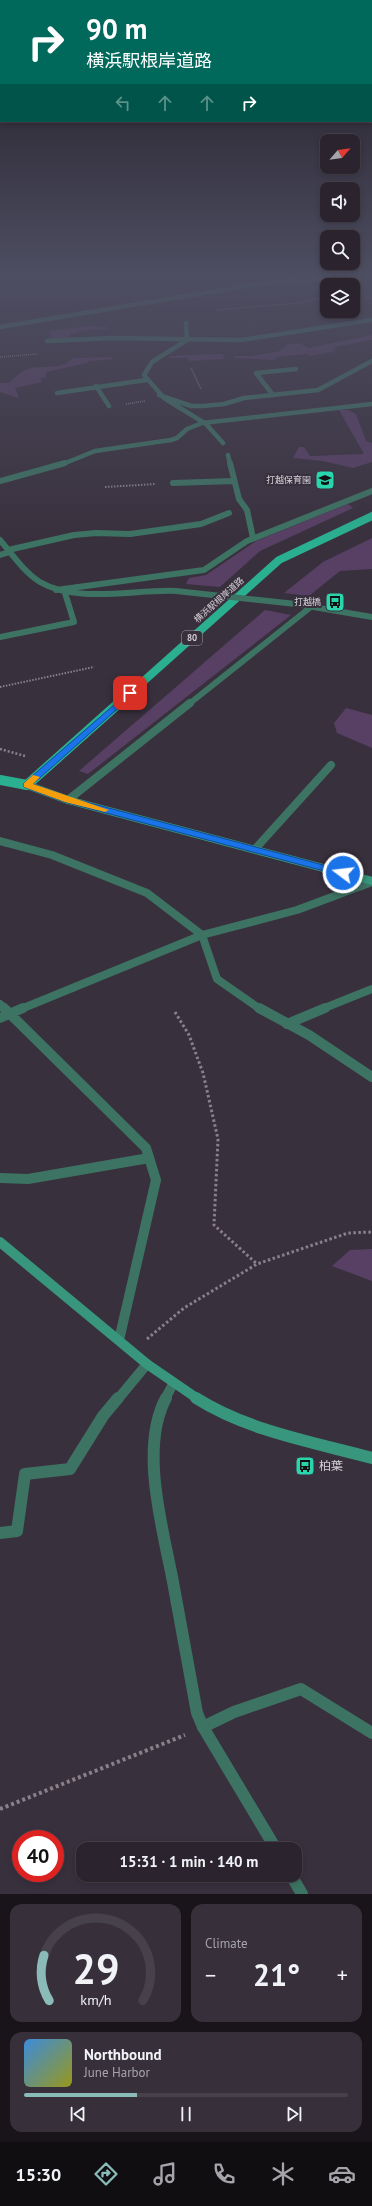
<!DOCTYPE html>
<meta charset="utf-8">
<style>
:root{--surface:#2b242e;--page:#37303a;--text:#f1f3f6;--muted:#a6a4aa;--line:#47414a;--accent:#8bbbb9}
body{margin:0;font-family:"PT Sans","Noto Sans JP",sans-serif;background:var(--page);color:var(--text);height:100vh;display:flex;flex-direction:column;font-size:15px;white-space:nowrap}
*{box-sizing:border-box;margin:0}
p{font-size:13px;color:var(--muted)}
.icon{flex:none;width:22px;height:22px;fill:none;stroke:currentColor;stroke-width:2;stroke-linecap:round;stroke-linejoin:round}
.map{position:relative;height:1894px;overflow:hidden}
.drawer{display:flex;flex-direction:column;gap:10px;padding:10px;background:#181419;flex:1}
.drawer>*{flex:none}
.hud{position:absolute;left:0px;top:0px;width:372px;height:122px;box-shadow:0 2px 6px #0003,0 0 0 1px var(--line);background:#00695c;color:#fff;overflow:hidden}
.needle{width:26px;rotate:62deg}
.fabs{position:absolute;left:320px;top:134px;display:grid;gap:8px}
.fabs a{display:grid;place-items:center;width:40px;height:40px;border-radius:8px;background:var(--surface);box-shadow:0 2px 6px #0003,0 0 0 1px var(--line);font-size:20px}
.speed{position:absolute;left:12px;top:1830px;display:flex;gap:8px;font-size:20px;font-weight:700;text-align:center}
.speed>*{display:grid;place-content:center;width:52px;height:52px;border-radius:50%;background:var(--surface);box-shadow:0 2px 6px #0003,0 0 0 1px var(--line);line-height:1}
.speed .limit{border:6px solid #d22;background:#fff;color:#111}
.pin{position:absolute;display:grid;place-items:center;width:34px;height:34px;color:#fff;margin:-17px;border-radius:8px;box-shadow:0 2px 6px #0006}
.me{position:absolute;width:44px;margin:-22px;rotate:285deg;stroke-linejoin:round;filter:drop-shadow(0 0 3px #0008)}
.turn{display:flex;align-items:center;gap:14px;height:84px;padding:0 20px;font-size:18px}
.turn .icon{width:52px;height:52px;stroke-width:2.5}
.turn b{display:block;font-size:28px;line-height:34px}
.lanes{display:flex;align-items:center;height:38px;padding:0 20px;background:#0003;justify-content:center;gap:20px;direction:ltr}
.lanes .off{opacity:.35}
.big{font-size:30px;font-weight:700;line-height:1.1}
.drawer .widget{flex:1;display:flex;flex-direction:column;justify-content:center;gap:6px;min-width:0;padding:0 14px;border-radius:12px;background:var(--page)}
.drawer .dial{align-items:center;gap:0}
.dial svg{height:104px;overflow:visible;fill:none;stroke:var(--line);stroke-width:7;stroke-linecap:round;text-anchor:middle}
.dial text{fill:var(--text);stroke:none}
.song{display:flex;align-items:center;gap:12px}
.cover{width:48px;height:48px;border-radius:6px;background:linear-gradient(135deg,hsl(210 70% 55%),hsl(60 70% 35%))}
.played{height:4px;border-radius:2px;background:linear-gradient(90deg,var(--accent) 35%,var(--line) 35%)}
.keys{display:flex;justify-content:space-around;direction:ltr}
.heat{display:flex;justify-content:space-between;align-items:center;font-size:22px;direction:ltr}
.drawer .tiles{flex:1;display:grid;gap:10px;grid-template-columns:1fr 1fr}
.widget:last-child{grid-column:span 2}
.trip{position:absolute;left:76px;top:1842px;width:226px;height:40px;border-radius:12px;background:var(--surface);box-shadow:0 2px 6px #0003,0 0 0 1px var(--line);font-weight:700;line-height:40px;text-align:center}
.tabs{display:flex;height:64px;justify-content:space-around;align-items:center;background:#110e12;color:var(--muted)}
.tabs .icon{width:28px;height:28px}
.tabs .current{color:var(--accent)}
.tabs b{font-size:18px;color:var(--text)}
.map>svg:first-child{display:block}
.green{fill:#583f64}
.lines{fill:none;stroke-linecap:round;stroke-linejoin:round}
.path-far4{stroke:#88818c;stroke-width:1.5;stroke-dasharray:1 1;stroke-linecap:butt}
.path-far3{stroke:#88818c;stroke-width:2;stroke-dasharray:1.5 1.5;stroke-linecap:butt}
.path-far2{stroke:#88818c;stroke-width:2.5;stroke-dasharray:2 2;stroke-linecap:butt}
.path-far1{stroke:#88818c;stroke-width:3;stroke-dasharray:2.5 2.5;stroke-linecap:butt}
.path{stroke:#88818c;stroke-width:4;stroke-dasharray:3 3;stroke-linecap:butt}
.lane-far4{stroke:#3d7363;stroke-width:4.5}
.lane-far3{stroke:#3d7363;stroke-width:6}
.lane-far2{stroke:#3d7363;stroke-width:8}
.lane-far1{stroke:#3d7363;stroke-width:10}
.lane{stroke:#3d7363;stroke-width:12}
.street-far4{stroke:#3d7363;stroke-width:4.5}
.street-far3{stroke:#3d7363;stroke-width:6}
.street-far2{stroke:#3d7363;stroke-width:8}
.street-far1{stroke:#3d7363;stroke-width:10}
.street{stroke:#3d7363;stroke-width:12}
.secondary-far2{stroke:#37967c;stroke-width:8}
.secondary-far1{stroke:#37967c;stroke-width:10}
.secondary{stroke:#37967c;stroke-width:12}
.primary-far1{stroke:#2ab090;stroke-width:8}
.primary{stroke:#2ab090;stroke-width:10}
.street-bridge{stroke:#3d7363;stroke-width:6}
.route{fill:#1a73e8;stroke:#114b97}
.slow{fill:#f59e0b}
.labels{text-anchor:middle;stroke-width:4;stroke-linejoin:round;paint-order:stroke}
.far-poi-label{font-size:9px;fill:#d6d1d9;stroke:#39303d;text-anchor:end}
.far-street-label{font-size:9px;fill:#d6d1d9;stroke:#39303d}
.shield{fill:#39303d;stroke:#a7a1aa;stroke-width:1}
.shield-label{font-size:9px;font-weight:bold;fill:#d6d1d9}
.near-poi-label{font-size:12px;fill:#d6d1d9;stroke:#39303d;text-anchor:start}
</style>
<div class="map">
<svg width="372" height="1894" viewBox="0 0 372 1894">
<rect width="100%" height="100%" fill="#39303d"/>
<path class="green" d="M 87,326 L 108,327 L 109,329 L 90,330 L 70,334 L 70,337 L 68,339 L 45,338 L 52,337 L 48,331 Z
M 372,335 L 372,340 L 334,347 L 336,351 L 310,356 L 308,354 L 277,357 L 274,360 L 234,358 L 235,356 L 252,356 L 280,351 L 286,345 L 300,343 L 308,348 Z
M 210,354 L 223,354 L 224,359 L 189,361 L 188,358 L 169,358 L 170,356 Z
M 111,357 L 113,359 L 88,361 L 87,363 L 46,372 L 46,377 L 40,379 L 42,382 L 15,388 L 19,398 L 0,392 L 0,383 L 9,383 C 13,380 18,374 23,371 C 38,363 61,372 73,358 Z
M 339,410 L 348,410 L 356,414 L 366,441 L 372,443 L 372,462 L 353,468 L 323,461 L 293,458 L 299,447 L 304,447 L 310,456 L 364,454 Z
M 348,504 L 353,508 L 260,551 L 220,587 L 186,584 L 189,578 L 206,575 L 256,541 Z
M 372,538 L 372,569 L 340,571 L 309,596 L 284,593 L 323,562 Z
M 265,610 L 291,615 L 88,774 L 79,771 Z
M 346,708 L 372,715 L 372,748 L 337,733 L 334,723 Z
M 372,1249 L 372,1281 L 332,1266 L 350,1250 Z"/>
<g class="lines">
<path class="path-far4" d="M 353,291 L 372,299
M 217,310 L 299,303 L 327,297
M 0,357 L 37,354
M 191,368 L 201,389
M 126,404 L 145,401"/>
<path class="path-far3" d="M 105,487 L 156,484
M 0,687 L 94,667"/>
<path class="path-far2" d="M 0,749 L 25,756"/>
<path class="path-far1" d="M 175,1012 L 189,1035 L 203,1073 L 218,1139 L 214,1225 L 257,1264
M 147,1339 L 184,1308 L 257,1264 L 348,1233 L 372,1232"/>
<path class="path" d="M 0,1809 L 185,1735"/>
<path class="lane-far4" d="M 186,323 L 187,340 L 152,362 L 144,375 L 164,398 L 206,424 L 223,443
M 47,341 L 113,338 L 241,340 L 372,320
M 96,386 L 109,406
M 57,393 L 146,380
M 159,395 L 191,406 L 203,406 L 224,404 L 244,398 L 318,390 L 372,361
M 273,395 L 256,373 L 296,369
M 228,455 L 230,464
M 63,464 L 95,451 L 171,440 L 177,438 L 187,429 L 202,423 L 372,404"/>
<path class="lane-far3" d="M 230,463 L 239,499 L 247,510 L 253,538
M 0,481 L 65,463
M 173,483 L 234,481
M 8,550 L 74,535 L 96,533 L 130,534 L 201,524 L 229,513
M 0,555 L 10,552
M 0,637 L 74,622 L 65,593"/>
<path class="lane-far2" d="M 0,841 L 52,855 L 147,893 L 202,935 L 217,979 L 260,1009
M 255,849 L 331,765
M 322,1009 L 372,989"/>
<path class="lane-far1" d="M 259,1008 L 309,1035 L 372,1077
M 287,1024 L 325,1008
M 0,1178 L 28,1179 L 149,1158
M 118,1399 L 147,1364"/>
<path class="lane" d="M 0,1533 L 17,1531 L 25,1474 L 70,1469 L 103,1416 L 118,1398
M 203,1727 L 234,1712 L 301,1689 L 372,1733"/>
<path class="street-far4" d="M 282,275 L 296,280
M 0,327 L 271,282 L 308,281 L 330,275"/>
<path class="street-far3" d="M 0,540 C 12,554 24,572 40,582 C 77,604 135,589 176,591
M 56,590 L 204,570 L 247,541 L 372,491
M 296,604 L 372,617
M 189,704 L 312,606"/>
<path class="street-far2" d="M 68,800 L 190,703
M 0,1004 L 6,1009
M 21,1009 L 202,935 L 297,910 L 372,882"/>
<path class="street-far1" d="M 4,1008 L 146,1148 L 156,1180 L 119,1340
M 0,1018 L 23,1008
M 165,1399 L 173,1384"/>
<path class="street" d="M 166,1398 C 139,1448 163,1529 173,1582 C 181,1626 189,1669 197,1713 L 203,1727 L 276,1849
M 291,1875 L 302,1894"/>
<path class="secondary-far2" d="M 27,785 L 68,800 L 372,881"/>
<path class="secondary-far1" d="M 0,1242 L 147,1364 L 198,1399"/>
<path class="secondary" d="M 196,1398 C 248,1431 313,1442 372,1458"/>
<path class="primary-far1" d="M 118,704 L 279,560 L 372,516"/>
<path class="primary" d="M 0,780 L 27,785 L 119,703"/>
<path class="street-bridge" d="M 176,591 L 296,604"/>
</g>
<linearGradient id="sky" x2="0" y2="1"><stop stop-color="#1f1a22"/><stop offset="0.51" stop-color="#4e4e62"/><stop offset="1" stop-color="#4e4e62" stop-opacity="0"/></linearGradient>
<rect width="372" height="540" fill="url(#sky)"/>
<path class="route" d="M 130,691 L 134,693 L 133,695 L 33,784 L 71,798 L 346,871 L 346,875 L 343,876 L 65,802 L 24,787 L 24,783 Z"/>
<path class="slow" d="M 33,775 L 40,777 L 33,784 L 109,810 L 105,812 L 65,802 L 24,787 L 24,783 Z"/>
<defs>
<g id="school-square" transform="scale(1)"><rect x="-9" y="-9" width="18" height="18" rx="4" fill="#28d5ad" stroke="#39303d"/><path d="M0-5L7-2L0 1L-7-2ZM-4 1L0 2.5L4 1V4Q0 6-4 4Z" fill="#111"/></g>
<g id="bus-square" transform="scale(1)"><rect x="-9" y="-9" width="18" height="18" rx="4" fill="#28d5ad" stroke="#39303d"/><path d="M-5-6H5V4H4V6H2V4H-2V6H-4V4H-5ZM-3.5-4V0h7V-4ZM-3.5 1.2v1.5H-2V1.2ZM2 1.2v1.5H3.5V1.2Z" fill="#111"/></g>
</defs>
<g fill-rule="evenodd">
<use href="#school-square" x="325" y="480"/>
<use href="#bus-square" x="335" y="602"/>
<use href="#bus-square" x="305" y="1466"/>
</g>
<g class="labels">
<g class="far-poi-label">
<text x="311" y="483">打越保育園</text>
<text x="321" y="605">打越橋</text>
</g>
<g class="far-street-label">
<text transform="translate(219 600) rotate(-42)" y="3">横浜駅根岸道路</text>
</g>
<rect class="shield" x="182" y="631" width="20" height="14" rx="3"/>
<g class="shield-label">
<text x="192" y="641">80</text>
</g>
<g class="near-poi-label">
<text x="319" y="1470">柏葉</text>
</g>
</g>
</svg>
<div class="fabs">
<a><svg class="needle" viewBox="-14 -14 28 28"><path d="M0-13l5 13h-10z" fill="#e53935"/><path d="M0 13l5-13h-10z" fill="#a6a4aa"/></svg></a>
<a><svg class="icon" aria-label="sound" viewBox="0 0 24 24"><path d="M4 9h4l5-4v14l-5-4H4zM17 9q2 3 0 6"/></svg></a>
<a><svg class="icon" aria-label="search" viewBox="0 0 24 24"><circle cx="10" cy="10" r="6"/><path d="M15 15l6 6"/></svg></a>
<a><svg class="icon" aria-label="layers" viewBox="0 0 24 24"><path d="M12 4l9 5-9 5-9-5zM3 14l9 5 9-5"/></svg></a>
</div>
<div class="speed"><div class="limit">40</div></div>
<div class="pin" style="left:130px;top:693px;background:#d93025"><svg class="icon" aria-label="arrive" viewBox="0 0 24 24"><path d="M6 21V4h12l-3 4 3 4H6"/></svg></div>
<svg class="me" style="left:343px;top:873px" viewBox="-20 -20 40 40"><circle r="17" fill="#1a73e8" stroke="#fff" stroke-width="3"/><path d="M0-11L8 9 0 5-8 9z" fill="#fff"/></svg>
<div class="trip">15:31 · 1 min · 140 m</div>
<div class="hud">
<div class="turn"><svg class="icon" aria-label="right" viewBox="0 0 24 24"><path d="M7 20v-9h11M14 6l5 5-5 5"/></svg><div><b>90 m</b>横浜駅根岸道路</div></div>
<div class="lanes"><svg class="icon off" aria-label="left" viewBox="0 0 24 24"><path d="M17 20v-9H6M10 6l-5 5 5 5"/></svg><svg class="icon off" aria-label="ahead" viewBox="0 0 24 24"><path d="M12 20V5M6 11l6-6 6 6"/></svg><svg class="icon off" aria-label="ahead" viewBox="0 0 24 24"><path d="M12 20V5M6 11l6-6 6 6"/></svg><svg class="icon" aria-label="right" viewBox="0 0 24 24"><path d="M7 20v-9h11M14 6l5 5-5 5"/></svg></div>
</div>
</div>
<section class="drawer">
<div class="tiles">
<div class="widget dial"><svg viewBox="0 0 100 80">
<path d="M14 69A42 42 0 1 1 86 69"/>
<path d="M14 69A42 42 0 0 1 10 34" stroke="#8bbbb9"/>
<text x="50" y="56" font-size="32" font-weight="700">29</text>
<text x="50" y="72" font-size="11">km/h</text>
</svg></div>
<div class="widget"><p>Climate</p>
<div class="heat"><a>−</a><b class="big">21°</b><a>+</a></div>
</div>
<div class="widget">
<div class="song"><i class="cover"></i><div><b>Northbound</b><p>June Harbor</p></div></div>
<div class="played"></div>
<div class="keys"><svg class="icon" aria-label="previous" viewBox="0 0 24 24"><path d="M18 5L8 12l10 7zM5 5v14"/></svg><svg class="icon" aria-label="pause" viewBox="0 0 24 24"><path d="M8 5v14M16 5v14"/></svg><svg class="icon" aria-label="next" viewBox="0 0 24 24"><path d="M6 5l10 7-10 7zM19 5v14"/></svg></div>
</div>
</div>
</section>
<nav class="tabs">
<b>15:30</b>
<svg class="icon current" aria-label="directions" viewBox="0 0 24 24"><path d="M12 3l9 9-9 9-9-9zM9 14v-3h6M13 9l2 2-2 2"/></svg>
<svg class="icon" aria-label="music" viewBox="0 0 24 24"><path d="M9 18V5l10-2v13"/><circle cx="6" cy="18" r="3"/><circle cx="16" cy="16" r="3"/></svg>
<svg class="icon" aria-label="phone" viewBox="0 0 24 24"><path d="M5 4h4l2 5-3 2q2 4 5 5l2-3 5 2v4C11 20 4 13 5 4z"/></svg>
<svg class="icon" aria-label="climate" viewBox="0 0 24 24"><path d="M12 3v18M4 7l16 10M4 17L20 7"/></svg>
<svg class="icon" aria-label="car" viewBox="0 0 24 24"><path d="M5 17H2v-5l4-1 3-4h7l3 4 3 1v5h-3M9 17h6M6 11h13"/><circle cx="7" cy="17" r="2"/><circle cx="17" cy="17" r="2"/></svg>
</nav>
